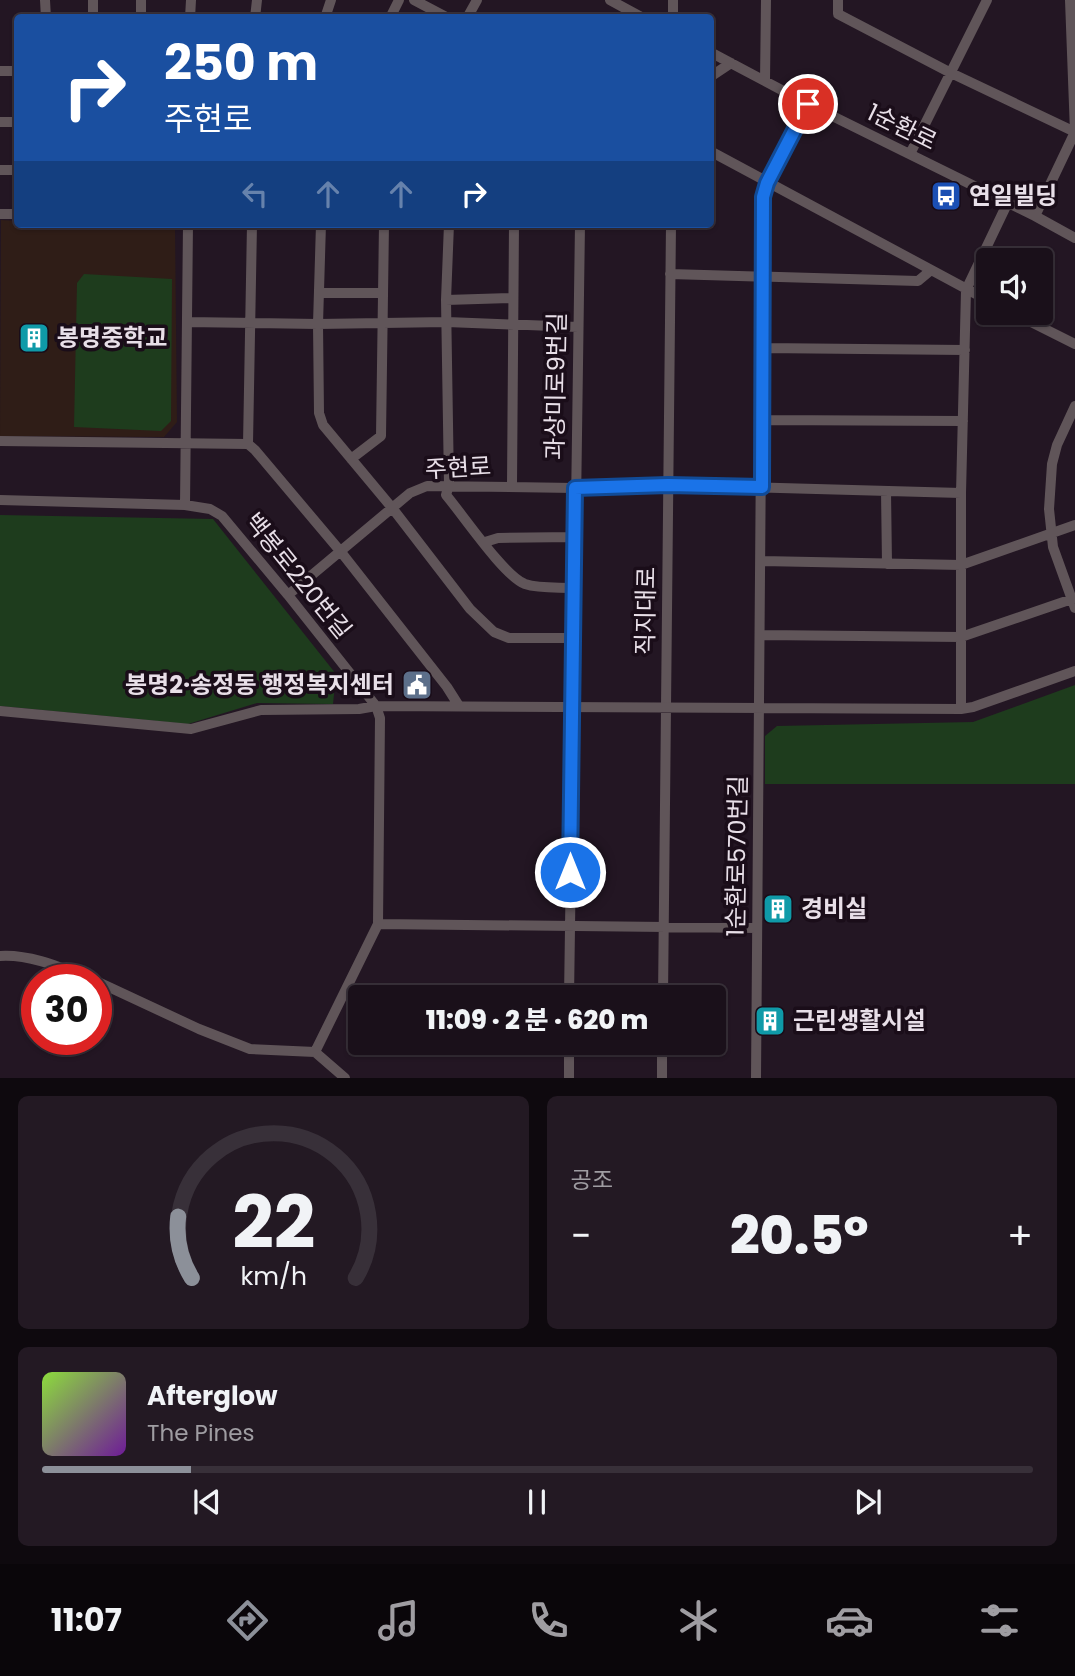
<!DOCTYPE html>
<html lang="ko">
<meta charset="utf-8">
<style>
:root{--surface:#1a101a;--page:#231923;--text:#f1f3f6;--muted:#9f9da2;--line:#383039;--accent:#8c9099}
body{margin:0;font-family:Poppins,"Noto Sans KR",sans-serif;background:var(--page);color:var(--text);height:100vh;display:flex;flex-direction:column;font-size:26px;white-space:nowrap}
*{box-sizing:border-box;margin:0}
p{font-size:23px;color:var(--muted)}
.icon{flex:none;width:38px;height:38px;fill:none;stroke:currentColor;stroke-width:2;stroke-linecap:round;stroke-linejoin:round}
.map{position:relative;height:1078px;overflow:hidden}
.panel{display:flex;flex-direction:column;gap:18px;padding:18px;background:#0e090e;flex:1}
.panel>*{flex:none}
.top-card{position:absolute;left:14px;top:14px;width:700px;height:214px;border-radius:7px;box-shadow:0 2px 5px #0004,0 0 0 2px var(--line);background:#1a4fa0;color:#fff;overflow:hidden}
.tools{position:absolute;left:976px;top:248px;display:grid;gap:14px}
.tools a{display:grid;place-items:center;width:77px;height:77px;border-radius:7px;background:var(--surface);box-shadow:0 2px 5px #0004,0 0 0 2px var(--line);font-size:35px}
.speed{position:absolute;left:21px;top:964px;display:flex;gap:14px;font-size:35px;font-weight:700;text-align:center}
.speed>*{display:grid;place-content:center;width:91px;height:91px;border-radius:50%;background:var(--surface);box-shadow:0 2px 5px #0004,0 0 0 2px var(--line);line-height:1}
.speed .limit{border:10px solid #d22;background:#fff;color:#111}
.pin{position:absolute;display:grid;place-items:center;width:60px;height:60px;color:#fff;margin:-30px;border:4px solid #fff;border-radius:50%;box-shadow:0 2px 7px #0007}
.me{position:absolute;width:77px;margin:-38px;rotate:0deg;stroke-linejoin:round;filter:drop-shadow(0 0 5px #0008)}
.turn{display:flex;align-items:center;gap:24px;height:147px;padding:0 35px;font-size:32px}
.turn .icon{width:91px;height:91px;stroke-width:2.5}
.turn b{display:block;font-size:49px;line-height:60px}
.lanes{display:flex;align-items:center;height:66px;padding:0 35px;background:#0003;justify-content:center;gap:35px;direction:ltr}
.lanes .off{opacity:.35}
.big{font-size:52px;font-weight:800;line-height:1.1}
.panel .widget{flex:1;display:flex;flex-direction:column;justify-content:center;gap:10px;min-width:0;padding:0 24px;border-radius:10px;background:var(--page)}
.panel .dial{align-items:center;gap:0}
.dial svg{height:182px;overflow:visible;fill:none;stroke:var(--line);stroke-width:7;stroke-linecap:round;text-anchor:middle}
.dial text{fill:var(--text);stroke:none}
.song{display:flex;align-items:center;gap:21px}
.cover{width:84px;height:84px;border-radius:10px;background:linear-gradient(135deg,hsl(90 70% 55%),hsl(280 70% 35%))}
.played{height:7px;border-radius:4px;background:linear-gradient(90deg,var(--accent) 15%,var(--line) 15%)}
.keys{display:flex;justify-content:space-around;direction:ltr}
.heat{display:flex;justify-content:space-between;align-items:center;font-size:38px;direction:ltr}
.panel .tiles{flex:1;display:grid;gap:18px;grid-template-columns:1fr 1fr}
.widget:last-child{grid-column:span 2}
.trip{position:absolute;left:348px;top:985px;width:378px;height:70px;border-radius:7px;background:var(--surface);box-shadow:0 2px 5px #0004,0 0 0 2px var(--line);font-weight:800;line-height:70px;text-align:center}
.tab-bar{display:flex;height:112px;justify-content:space-around;align-items:center;background:#0a060a;color:var(--muted)}
.tab-bar .icon{width:49px;height:49px}
.tab-bar .active{color:var(--accent)}
.tab-bar b{font-size:32px;color:var(--text)}
.map>svg:first-child{display:block}
.education{fill:#2f1d17}
.green{fill:#1e3c1d}
.lines{fill:none;stroke-linecap:round;stroke-linejoin:round}
.minor{stroke:#605559;stroke-width:10}
.route-casing{stroke:#114b97;stroke-width:18}
.route{stroke:#1a73e8;stroke-width:12}
.labels{text-anchor:middle;stroke-width:7;stroke-linejoin:round;paint-order:stroke}
.street-label{font-size:24px;fill:#e8dfe8;stroke:#1a0d19}
.poi-label{font-size:24px;font-weight:bold;fill:#e8dfe8;stroke:#1a0d19;text-anchor:start}
</style>
<div class="map">
<svg width="1075" height="1078" viewBox="0 0 1075 1078">
<rect width="100%" height="100%" fill="#231623"/>
<path class="education" d="M 1,220 L 17,221 L 18,224 L 175,226 L 177,422 L 164,437 L 0,436 Z"/>
<path class="green" d="M 84,274 L 172,279 L 171,421 L 161,431 L 74,427 L 77,283 Z
M 0,515 L 213,519 L 336,674 L 333,704 L 257,703 L 188,724 L 0,706 Z
M 1075,685 L 1075,784 L 765,784 L 765,736 L 777,726 L 973,722 Z"/>
<g class="lines">
<path class="minor" d="M 45,0 L 46,18
M 414,0 L 448,18
M 610,0 L 643,18
M 838,0 L 838,14 L 951,73 L 1075,132
M 93,18 L 93,0
M 141,18 L 141,0
M 190,18 L 191,0
M 255,18 L 257,0
M 325,18 L 331,0
M 390,18 L 399,0
M 467,18 L 477,0
M 673,18 L 673,0
M 710,52 L 808,104 L 1035,216 L 1075,238
M 0,71 L 18,71
M 710,77 L 731,63
M 765,81 L 766,0
M 0,122 L 18,122
M 710,151 L 989,301
M 910,154 L 987,0
M 0,170 L 18,170
M 0,214 L 18,214
M 1035,216 L 1075,132 L 1070,0
M 321,224 L 318,324 L 319,413 L 323,425 L 393,509 L 470,609 L 494,632 L 509,638 L 573,638
M 449,224 L 446,300 L 449,485 L 446,495 C 463,515 504,576 525,584 C 540,589 558,587 574,588
M 670,274 L 918,281 L 930,271
M 320,293 L 383,293
M 446,300 L 512,298
M 1013,313 L 1075,344
M 187,322 L 318,324 L 447,322 L 578,327
M 762,348 L 965,350
M 1075,406 L 1057,445 L 1052,464 L 1049,509 L 1053,547 L 1075,608
M 762,420 L 963,421
M 0,441 L 248,444
M 248,444 L 255,450 L 341,552 L 447,687 L 459,706
M 248,444 L 252,224
M 351,459 L 381,436 L 384,224
M 512,486 L 514,224
M 886,491 L 887,564
M 0,500 L 185,505 L 210,509 L 222,516 L 288,595 L 376,706 L 380,718 L 378,924 L 315,1052
M 185,505 L 188,224
M 485,542 L 498,538 L 574,537
M 761,561 L 961,565 L 1075,525
M 288,595 L 410,493 L 427,486 L 575,488 L 668,485 L 961,493
M 760,635 L 961,637 L 1075,598
M 961,709 L 961,493 L 966,290 L 1008,202
M 0,711 L 191,729 L 261,710 L 359,709 L 376,706 L 961,709 L 973,707 L 1075,671
M 378,924 L 757,928
M 0,956 C 32,954 64,969 93,980
M 96,981 L 199,1029 L 250,1049 L 315,1052 L 345,1078
M 569,998 L 580,224
M 663,998 L 671,224
M 569,1078 L 569,1043
M 662,1078 L 662,1043
M 756,1078 L 763,197 L 767,183 L 808,104"/>
</g>
<g class="lines">
<g class="route-casing">
<path id="route" d="M 570,872 L 575,488 L 668,485 L 762,487 L 763,197 L 767,183 L 808,104"/>
</g>
<use href="#route" class="route"/>
</g>
<defs>
<g id="bus-square" transform="scale(1.575)"><rect x="-9" y="-9" width="18" height="18" rx="4" fill="#1a4fb4" stroke="#1a0d19"/><path d="M-5-6H5V4H4V6H2V4H-2V6H-4V4H-5ZM-3.5-4V0h7V-4ZM-3.5 1.2v1.5H-2V1.2ZM2 1.2v1.5H3.5V1.2Z" fill="#fff"/></g>
<g id="building-square" transform="scale(1.575)"><rect x="-9" y="-9" width="18" height="18" rx="4" fill="#0f9aa8" stroke="#1a0d19"/><path d="M-4-6H4V6H1V3H-1V6H-4ZM-2.5-4.3h1.7v1.8h-1.7ZM.8-4.3h1.7v1.8H.8ZM-2.5-1h1.7V.8h-1.7ZM.8-1h1.7V.8H.8Z" fill="#fff"/></g>
<g id="civic-square" transform="scale(1.575)"><rect x="-9" y="-9" width="18" height="18" rx="4" fill="#5c6f8a" stroke="#1a0d19"/><path d="M-.6-6.5H3V-4.5H.6V-3L4-1V1h2V6H-6V1h2V-1L-.6-3ZM-1.2 2.5V6h2.4V2.5Z" fill="#fff"/></g>
</defs>
<g fill-rule="evenodd">
<use href="#bus-square" x="946" y="196"/>
<use href="#building-square" x="34" y="338"/>
<use href="#civic-square" x="417" y="685"/>
<use href="#building-square" x="778" y="909"/>
<use href="#building-square" x="770" y="1021"/>
</g>
<g class="labels">
<g class="street-label">
<text transform="translate(902 127) rotate(26)" y="8">1순환로</text>
<text transform="translate(556 386) rotate(-89)" y="8">과상미로9번길</text>
<text transform="translate(458 468) rotate(-3)" y="8">주현로</text>
<text transform="translate(298 576) rotate(51)" y="8">백봉로220번길</text>
<text transform="translate(646 611) rotate(-89)" y="8">직지대로</text>
<text transform="translate(737 856) rotate(-89)" y="8">1순환로570번길</text>
</g>
<g class="poi-label">
<text x="969" y="204">연일빌딩</text>
<text x="57" y="346">봉명중학교</text>
<text x="394" y="693" text-anchor="end">봉명2·송정동 행정복지센터</text>
<text x="801" y="917">경비실</text>
<text x="793" y="1029">근린생활시설</text>
</g>
</g>
</svg>
<div class="tools">
<a><svg class="icon" aria-label="sound" viewBox="0 0 24 24"><path d="M4 9h4l5-4v14l-5-4H4zM17 9q2 3 0 6"/></svg></a>
</div>
<div class="speed"><div class="limit">30</div></div>
<div class="pin" style="left:808px;top:104px;background:#d93025"><svg class="icon" aria-label="arrive" viewBox="0 0 24 24"><path d="M6 21V4h12l-3 4 3 4H6"/></svg></div>
<svg class="me" style="left:570px;top:872px" viewBox="-20 -20 40 40"><circle r="17" fill="#1a73e8" stroke="#fff" stroke-width="3"/><path d="M0-11L8 9 0 5-8 9z" fill="#fff"/></svg>
<div class="trip">11:09 · 2 분 · 620 m</div>
<div class="top-card">
<div class="turn"><svg class="icon" aria-label="right" viewBox="0 0 24 24"><path d="M7 20v-9h11M14 6l5 5-5 5"/></svg><div><b>250 m</b>주현로</div></div>
<div class="lanes"><svg class="icon off" aria-label="left" viewBox="0 0 24 24"><path d="M17 20v-9H6M10 6l-5 5 5 5"/></svg><svg class="icon off" aria-label="ahead" viewBox="0 0 24 24"><path d="M12 20V5M6 11l6-6 6 6"/></svg><svg class="icon off" aria-label="ahead" viewBox="0 0 24 24"><path d="M12 20V5M6 11l6-6 6 6"/></svg><svg class="icon" aria-label="right" viewBox="0 0 24 24"><path d="M7 20v-9h11M14 6l5 5-5 5"/></svg></div>
</div>
</div>
<section class="panel">
<div class="tiles">
<div class="widget dial"><svg viewBox="0 0 100 80">
<path d="M14 69A42 42 0 1 1 86 69"/>
<path d="M14 69A42 42 0 0 1 8 42" stroke="#8c9099"/>
<text x="50" y="56" font-size="32" font-weight="700">22</text>
<text x="50" y="72" font-size="11">km/h</text>
</svg></div>
<div class="widget"><p>공조</p>
<div class="heat"><a>−</a><b class="big">20.5°</b><a>+</a></div>
</div>
<div class="widget">
<div class="song"><i class="cover"></i><div><b>Afterglow</b><p>The Pines</p></div></div>
<div class="played"></div>
<div class="keys"><svg class="icon" aria-label="previous" viewBox="0 0 24 24"><path d="M18 5L8 12l10 7zM5 5v14"/></svg><svg class="icon" aria-label="pause" viewBox="0 0 24 24"><path d="M8 5v14M16 5v14"/></svg><svg class="icon" aria-label="next" viewBox="0 0 24 24"><path d="M6 5l10 7-10 7zM19 5v14"/></svg></div>
</div>
</div>
</section>
<nav class="tab-bar">
<b>11:07</b>
<svg class="icon active" aria-label="directions" viewBox="0 0 24 24"><path d="M12 3l9 9-9 9-9-9zM9 14v-3h6M13 9l2 2-2 2"/></svg>
<svg class="icon" aria-label="music" viewBox="0 0 24 24"><path d="M9 18V5l10-2v13"/><circle cx="6" cy="18" r="3"/><circle cx="16" cy="16" r="3"/></svg>
<svg class="icon" aria-label="phone" viewBox="0 0 24 24"><path d="M5 4h4l2 5-3 2q2 4 5 5l2-3 5 2v4C11 20 4 13 5 4z"/></svg>
<svg class="icon" aria-label="climate" viewBox="0 0 24 24"><path d="M12 3v18M4 7l16 10M4 17L20 7"/></svg>
<svg class="icon" aria-label="car" viewBox="0 0 24 24"><path d="M5 17H2v-5l4-1 3-4h7l3 4 3 1v5h-3M9 17h6M6 11h13"/><circle cx="7" cy="17" r="2"/><circle cx="17" cy="17" r="2"/></svg>
<svg class="icon" aria-label="filters" viewBox="0 0 24 24"><path d="M4 7h16M4 17h16"/><circle cx="9" cy="7" r="2"/><circle cx="15" cy="17" r="2"/></svg>
</nav>
